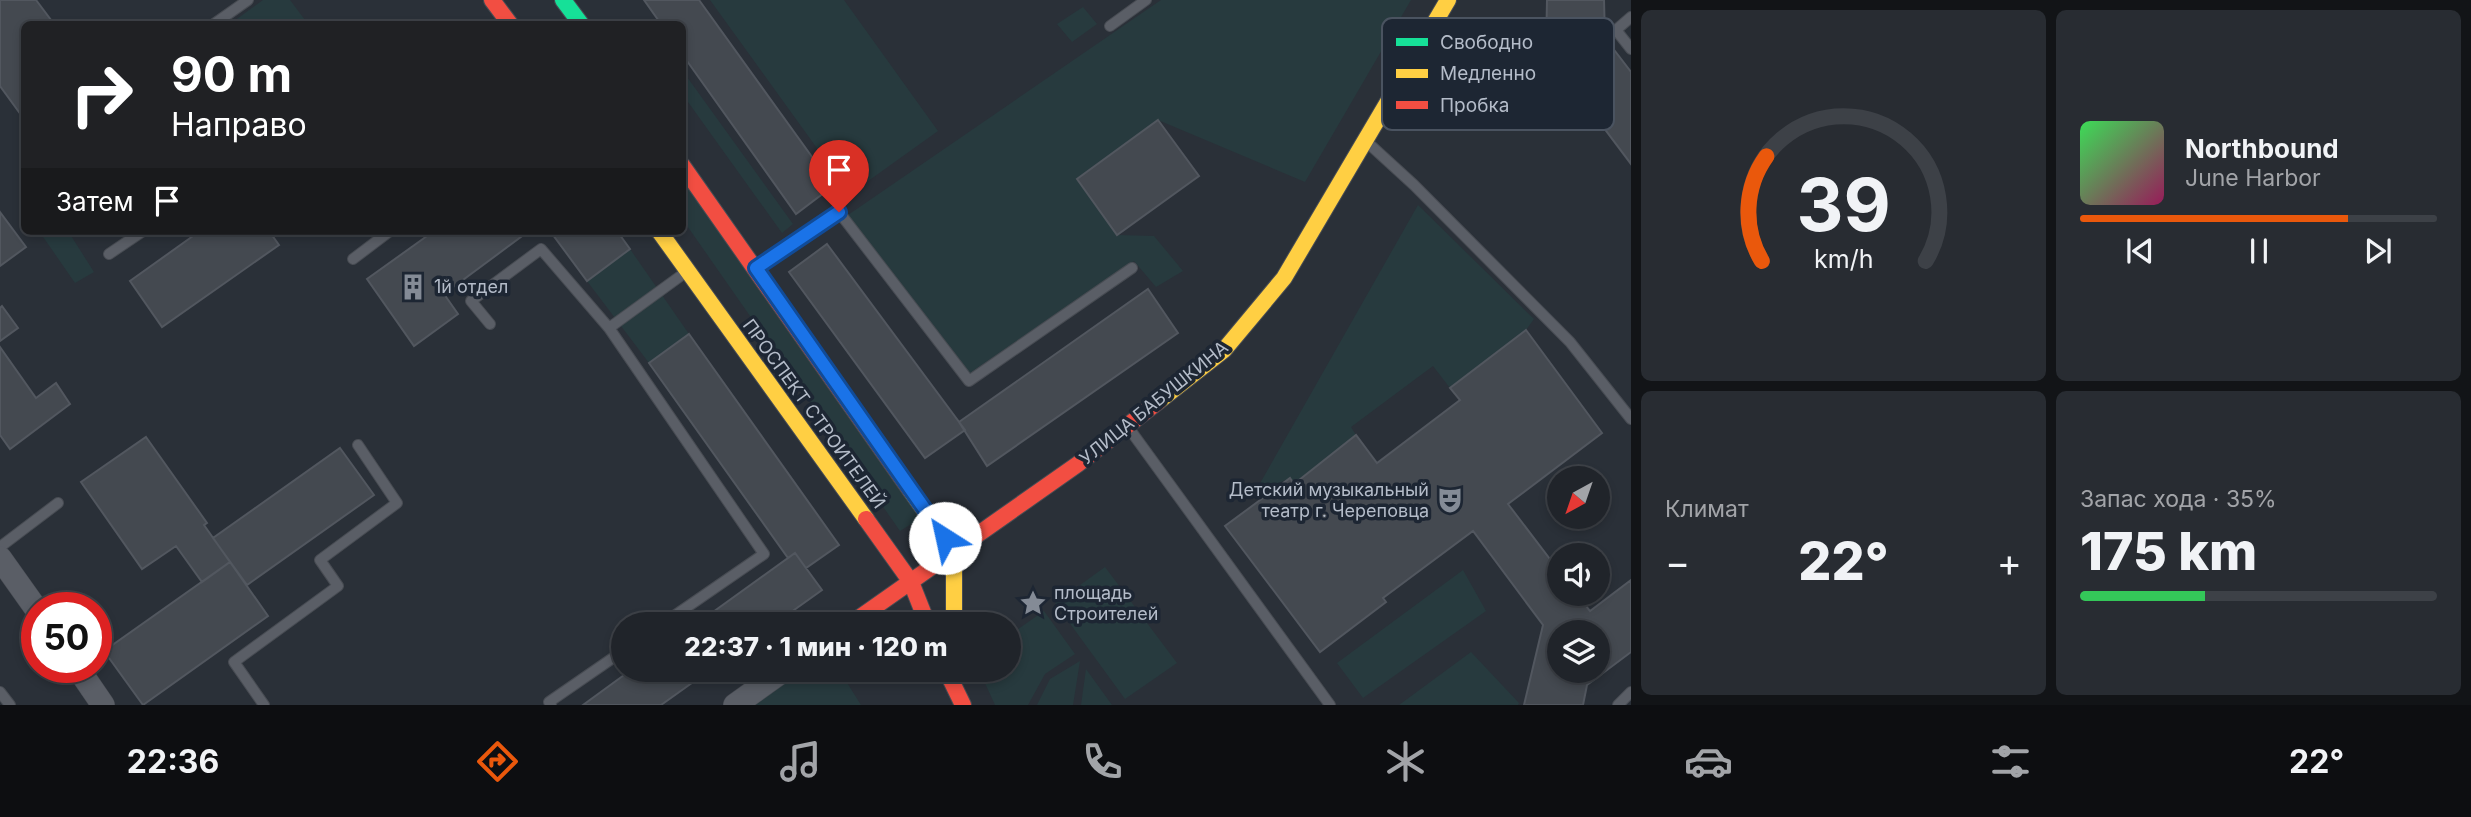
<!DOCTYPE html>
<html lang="ru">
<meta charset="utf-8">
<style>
:root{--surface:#20242a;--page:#282c32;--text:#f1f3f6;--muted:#a2a4a8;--line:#3d4147;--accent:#ea580c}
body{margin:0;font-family:Inter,sans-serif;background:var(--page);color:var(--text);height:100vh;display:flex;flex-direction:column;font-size:26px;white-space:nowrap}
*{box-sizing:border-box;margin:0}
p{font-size:23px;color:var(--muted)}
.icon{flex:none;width:38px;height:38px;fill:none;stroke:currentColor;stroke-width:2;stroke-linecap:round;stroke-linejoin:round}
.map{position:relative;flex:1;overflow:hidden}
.drawer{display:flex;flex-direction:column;gap:10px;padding:10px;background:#121417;width:840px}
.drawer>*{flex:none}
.hud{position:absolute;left:21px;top:21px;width:665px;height:214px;border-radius:10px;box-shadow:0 4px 10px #0003,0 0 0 2px var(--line);background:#202124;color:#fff;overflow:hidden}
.needle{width:46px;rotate:220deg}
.buttons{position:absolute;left:1547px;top:466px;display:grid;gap:14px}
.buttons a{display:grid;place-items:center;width:63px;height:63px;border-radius:50%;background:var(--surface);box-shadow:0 4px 10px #0003,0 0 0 2px var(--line);font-size:35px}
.speed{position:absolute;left:21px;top:592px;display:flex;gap:14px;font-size:35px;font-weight:700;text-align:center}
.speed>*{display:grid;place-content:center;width:91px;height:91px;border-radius:50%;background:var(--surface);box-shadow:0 4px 10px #0003,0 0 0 2px var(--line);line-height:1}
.speed .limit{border:10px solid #d22;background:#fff;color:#111}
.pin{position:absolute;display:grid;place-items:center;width:60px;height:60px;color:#fff;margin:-72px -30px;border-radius:50% 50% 50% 0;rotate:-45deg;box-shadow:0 0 7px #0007}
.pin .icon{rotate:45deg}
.me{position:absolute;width:77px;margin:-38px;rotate:325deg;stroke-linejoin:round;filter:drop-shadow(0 0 5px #0008)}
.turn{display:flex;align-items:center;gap:24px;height:147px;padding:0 35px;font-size:32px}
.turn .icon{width:91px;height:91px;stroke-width:2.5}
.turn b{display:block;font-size:49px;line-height:60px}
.then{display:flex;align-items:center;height:66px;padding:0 35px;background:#0003;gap:14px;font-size:26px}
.big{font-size:52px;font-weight:800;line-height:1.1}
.drawer .card{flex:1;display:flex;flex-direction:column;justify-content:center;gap:10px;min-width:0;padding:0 24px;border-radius:10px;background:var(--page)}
.drawer .dial{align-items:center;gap:0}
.dial svg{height:182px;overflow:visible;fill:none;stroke:var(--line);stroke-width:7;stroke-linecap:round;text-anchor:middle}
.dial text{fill:var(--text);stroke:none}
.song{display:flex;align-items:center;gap:21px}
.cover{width:84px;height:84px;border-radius:10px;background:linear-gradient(135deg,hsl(130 70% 55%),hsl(330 70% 35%))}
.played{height:7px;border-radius:4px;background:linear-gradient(90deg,var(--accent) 75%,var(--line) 75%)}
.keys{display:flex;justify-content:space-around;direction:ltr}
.heat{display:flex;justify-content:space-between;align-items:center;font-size:38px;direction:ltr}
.charge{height:10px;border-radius:5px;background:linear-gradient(90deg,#34c759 35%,var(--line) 0)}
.drawer .tiles{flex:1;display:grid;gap:10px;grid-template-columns:repeat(2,1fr)}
.trip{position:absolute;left:611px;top:612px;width:410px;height:70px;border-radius:35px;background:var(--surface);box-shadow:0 4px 10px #0003,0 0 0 2px var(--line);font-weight:800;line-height:70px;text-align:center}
.menu{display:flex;height:112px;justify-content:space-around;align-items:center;background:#0d0e11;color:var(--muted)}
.menu .icon{width:49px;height:49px}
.menu .active{color:var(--accent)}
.menu b{font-size:32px;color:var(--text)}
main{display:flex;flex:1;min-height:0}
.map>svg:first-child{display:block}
.green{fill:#273a3e}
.building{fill:#444950;stroke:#52575f;stroke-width:2;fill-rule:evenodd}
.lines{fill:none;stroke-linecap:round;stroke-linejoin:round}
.lane-casing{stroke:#484c53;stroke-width:12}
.street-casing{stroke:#484c53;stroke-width:24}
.fast-casing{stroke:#484c53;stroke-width:18}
.slow-casing{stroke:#484c53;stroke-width:18}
.jam-casing{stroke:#484c53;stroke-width:18}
.lane{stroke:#5a5e66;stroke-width:10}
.street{stroke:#5a5e66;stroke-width:23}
.fast{stroke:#16e098;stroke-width:16}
.slow{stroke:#ffcf43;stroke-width:16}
.jam{stroke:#f24e42;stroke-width:16}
.route-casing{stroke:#114b97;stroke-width:18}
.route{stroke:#1a73e8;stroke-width:12}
.labels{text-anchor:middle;stroke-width:7;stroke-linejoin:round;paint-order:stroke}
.poi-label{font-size:18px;fill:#b4bcc9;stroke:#1d2633;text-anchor:start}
.street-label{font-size:18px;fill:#b4bcc9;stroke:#1d2633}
.key{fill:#1d2633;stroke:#4a5360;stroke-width:2}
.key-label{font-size:19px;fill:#b4bcc9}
</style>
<main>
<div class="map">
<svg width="1631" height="705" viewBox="0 0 1631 705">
<rect width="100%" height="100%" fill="#2a3038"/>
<path class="green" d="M 263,0 L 290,0 L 308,24 L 230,24 Z
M 710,0 L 844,0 L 938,131 L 850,194 Z
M 1161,0 L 1411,0 L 1305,182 L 1158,120 L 1077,179 L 1117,235 L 1154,236 L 1183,271 L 1156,287 L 1134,261 L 970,373 L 848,215 Z
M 1083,7 L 1097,24 L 1072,42 L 1057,24 Z
M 682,70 L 793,224 L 782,233 L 683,95 Z
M 682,178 L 921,518 L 900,531 L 683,220 Z
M 1418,205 L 1534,319 L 1526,330 L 1450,388 L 1433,366 L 1351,427 L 1356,435 L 1294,484 L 1290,478 L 1254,494 Z
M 39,231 L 68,231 L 94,272 L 75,283 Z
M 630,249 L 689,334 L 649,363 L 587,281 Z
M 1105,567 L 1177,663 L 1125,699 L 1055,603 Z
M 1463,570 L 1486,611 L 1363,698 L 1337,663 Z
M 1044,611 L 1075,654 L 1045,674 L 1028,705 L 995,705 L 979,670 L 1008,670 L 1008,636 Z
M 1471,652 L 1519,703 L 1518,705 L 1399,705 Z
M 1080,661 L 1073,705 L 1037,705 L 1050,679 Z
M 1086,669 L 1112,705 L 1081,705 Z
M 784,670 L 839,670 L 861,705 L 735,705 Z"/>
<path class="building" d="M 0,0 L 36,0 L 54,24 L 24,24 L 24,119 L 0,86 Z
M 644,0 L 699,0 L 833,186 L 796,214 L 682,54 L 682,24 L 661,24 Z
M 1547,0 L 1604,0 L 1605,38 L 1631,72 L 1631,164 L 1546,51 Z
M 1158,120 L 1199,176 L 1117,235 L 1077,179 Z
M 0,212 L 26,247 L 0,266 Z
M 200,231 L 269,231 L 279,245 L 162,327 L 130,281 Z
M 434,231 L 529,231 L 444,294 L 458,314 L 414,346 L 367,279 Z
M 550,231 L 617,231 L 630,249 L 587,281 Z
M 827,244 L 965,430 L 925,458 L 789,272 Z
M 1148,289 L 1178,333 L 987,466 L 959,422 Z
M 2,306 L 18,328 L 0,341 L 0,308 Z
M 1526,330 L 1602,433 L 1508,504 L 1559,571 L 1559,593 L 1576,593 L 1590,611 L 1631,580 L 1631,652 L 1587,685 L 1583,705 L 1524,705 L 1543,625 L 1473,531 L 1383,598 L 1386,602 L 1320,652 L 1225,526 L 1290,478 L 1294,484 L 1356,435 L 1377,463 L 1460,400 L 1450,388 ZM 1559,632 L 1598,632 L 1598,670 L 1559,670 Z
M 689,334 L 839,545 L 806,568 L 795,553 L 788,558 L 649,363 Z
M 0,347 L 36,398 L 56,383 L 70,404 L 10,449 L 0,435 Z
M 146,437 L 207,523 L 204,525 L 230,562 L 202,582 L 176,546 L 142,569 L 81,482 Z
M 340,448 L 374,495 L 247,585 L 213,538 Z
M 795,553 L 822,590 L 773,625 L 695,625 Z
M 230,562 L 268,616 L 143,705 L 104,651 Z
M 631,670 L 710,670 L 661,705 L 583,705 Z"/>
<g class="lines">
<g class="lane-casing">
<path id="lane" d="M 1631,17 L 1616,30 L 1631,49
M 214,24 L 248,0
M 1110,26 L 1146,0
M 1367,142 L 1414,185 L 1570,342 L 1631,419
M 109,254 L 143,231
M 353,259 L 390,231
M 757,267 L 839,212 L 969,381 L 1132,268
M 490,324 L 471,301 L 541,249 L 609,328
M 1128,427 L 1330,705
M 0,547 L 58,503
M 661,625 L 764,554 L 609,328 L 686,272
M 0,692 L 10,705
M 264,705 L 234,662 L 338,586 L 320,560 L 397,503 L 358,445
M 551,705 L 549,702 L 623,651
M 1618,705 L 1631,692"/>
</g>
<g class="street-casing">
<path id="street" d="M 0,558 L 37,610
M 77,667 L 103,705
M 735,705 L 784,670"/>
</g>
<g class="fast-casing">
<path id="fast" d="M 563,0 L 581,24"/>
</g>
<g class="slow-casing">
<path id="slow" d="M 659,231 L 866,519
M 1159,401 L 1224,350 L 1284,278 L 1448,0
M 911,491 L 954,552 L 954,625"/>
</g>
<g class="jam-casing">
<path id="jam" d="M 492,0 L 510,24
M 682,165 L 911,491
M 866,519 L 911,582 L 928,625
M 849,625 L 1078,464 L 1159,401
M 946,670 L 963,705"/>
</g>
<use href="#lane" class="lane"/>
<use href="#street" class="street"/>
<use href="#fast" class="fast"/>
<use href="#slow" class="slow"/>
<use href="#jam" class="jam"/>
</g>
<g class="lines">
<g class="route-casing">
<path id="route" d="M 839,212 L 756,268 L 945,538"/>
</g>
<use href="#route" class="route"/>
</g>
<defs>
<g id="building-bare" transform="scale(2.1)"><path d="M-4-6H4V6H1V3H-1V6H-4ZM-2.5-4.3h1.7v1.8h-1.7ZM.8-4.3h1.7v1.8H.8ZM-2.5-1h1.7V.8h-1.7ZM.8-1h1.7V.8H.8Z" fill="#848b96" stroke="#1d2633" stroke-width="2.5" paint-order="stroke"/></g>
<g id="theatre-bare" transform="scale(2.1)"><path d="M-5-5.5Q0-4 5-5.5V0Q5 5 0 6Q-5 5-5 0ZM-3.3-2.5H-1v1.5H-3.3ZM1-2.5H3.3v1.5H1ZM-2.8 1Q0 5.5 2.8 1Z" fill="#848b96" stroke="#1d2633" stroke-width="2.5" paint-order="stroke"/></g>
<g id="sight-bare" transform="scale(2.1)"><path d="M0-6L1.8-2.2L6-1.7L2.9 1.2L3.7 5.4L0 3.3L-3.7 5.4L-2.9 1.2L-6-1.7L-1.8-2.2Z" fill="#848b96" stroke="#1d2633" stroke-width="2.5" paint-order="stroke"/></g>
</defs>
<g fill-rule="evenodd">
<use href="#building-bare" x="413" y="287"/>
<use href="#theatre-bare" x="1450" y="500"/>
<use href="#sight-bare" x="1033" y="603"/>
</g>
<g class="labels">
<g class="poi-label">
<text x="434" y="293">1й отдел</text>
<text x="1429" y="496" text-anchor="end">Детский музыкальный<tspan x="1429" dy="21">театр г. Череповца</tspan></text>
<text x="1054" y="599">площадь<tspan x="1054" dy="21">Строителей</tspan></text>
</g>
<g class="street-label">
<text transform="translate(1154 403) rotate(-39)" y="6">УЛИЦА БАБУШКИНА</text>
<text transform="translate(814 414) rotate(54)" y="6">ПРОСПЕКТ СТРОИТЕЛЕЙ</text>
</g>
</g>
<rect x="1382" y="18" width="232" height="112" rx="10" class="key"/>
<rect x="1396" y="38" width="32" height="8" fill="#16e098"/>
<rect x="1396" y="69" width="32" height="9" fill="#ffcf43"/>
<rect x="1396" y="101" width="32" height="8" fill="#f24e42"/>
<g class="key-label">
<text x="1440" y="49">Свободно</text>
<text x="1440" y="80">Медленно</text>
<text x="1440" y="112">Пробка</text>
</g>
</svg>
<div class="buttons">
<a><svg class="needle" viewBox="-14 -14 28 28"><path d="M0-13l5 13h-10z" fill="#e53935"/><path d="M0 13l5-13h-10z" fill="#a2a4a8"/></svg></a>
<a><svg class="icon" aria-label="sound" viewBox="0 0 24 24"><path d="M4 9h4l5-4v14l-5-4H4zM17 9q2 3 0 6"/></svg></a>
<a><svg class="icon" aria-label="layers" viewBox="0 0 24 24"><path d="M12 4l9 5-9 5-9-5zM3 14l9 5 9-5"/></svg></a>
</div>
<div class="speed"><div class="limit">50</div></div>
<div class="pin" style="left:839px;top:212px;background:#d93025"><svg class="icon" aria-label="arrive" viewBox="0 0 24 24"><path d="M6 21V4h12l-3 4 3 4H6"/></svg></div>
<svg class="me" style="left:945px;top:538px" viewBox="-20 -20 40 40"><circle r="19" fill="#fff"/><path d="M0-13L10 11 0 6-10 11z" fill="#1a73e8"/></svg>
<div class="trip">22:37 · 1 мин · 120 m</div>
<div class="hud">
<div class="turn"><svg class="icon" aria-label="right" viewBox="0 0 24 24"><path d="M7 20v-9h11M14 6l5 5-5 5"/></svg><div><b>90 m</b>Направо</div></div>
<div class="then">Затем<svg class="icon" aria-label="arrive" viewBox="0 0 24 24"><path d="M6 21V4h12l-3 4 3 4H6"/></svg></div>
</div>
</div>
<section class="drawer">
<div class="tiles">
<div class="card dial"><svg viewBox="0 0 100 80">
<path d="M14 69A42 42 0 1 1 86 69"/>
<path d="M14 69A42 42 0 0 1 16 23" stroke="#ea580c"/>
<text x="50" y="56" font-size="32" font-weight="700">39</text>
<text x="50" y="72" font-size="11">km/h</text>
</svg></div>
<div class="card">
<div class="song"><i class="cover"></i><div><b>Northbound</b><p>June Harbor</p></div></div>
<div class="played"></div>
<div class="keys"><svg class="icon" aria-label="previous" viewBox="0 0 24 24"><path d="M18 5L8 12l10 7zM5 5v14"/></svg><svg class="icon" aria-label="pause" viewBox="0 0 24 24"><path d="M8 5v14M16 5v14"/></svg><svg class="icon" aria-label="next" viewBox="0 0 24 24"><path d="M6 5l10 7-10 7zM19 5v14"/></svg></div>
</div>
<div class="card"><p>Климат</p>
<div class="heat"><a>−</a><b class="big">22°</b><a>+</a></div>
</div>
<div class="card"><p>Запас хода · 35%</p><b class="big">175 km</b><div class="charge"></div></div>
</div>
</section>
</main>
<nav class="menu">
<b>22:36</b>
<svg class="icon active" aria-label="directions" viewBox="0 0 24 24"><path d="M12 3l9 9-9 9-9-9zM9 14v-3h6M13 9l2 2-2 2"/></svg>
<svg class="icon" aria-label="music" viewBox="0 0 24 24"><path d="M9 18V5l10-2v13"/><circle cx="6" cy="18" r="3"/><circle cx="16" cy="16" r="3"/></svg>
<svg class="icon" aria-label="phone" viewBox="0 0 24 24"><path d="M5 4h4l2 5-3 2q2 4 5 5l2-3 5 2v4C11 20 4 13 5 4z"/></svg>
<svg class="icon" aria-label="climate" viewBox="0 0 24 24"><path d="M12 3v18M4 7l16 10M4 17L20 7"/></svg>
<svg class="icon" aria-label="car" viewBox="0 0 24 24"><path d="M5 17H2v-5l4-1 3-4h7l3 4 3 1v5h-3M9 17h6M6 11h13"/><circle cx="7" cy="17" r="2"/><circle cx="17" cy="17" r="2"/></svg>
<svg class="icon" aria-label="filters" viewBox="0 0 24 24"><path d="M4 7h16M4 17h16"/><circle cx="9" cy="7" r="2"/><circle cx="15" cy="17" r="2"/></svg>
<b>22°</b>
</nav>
